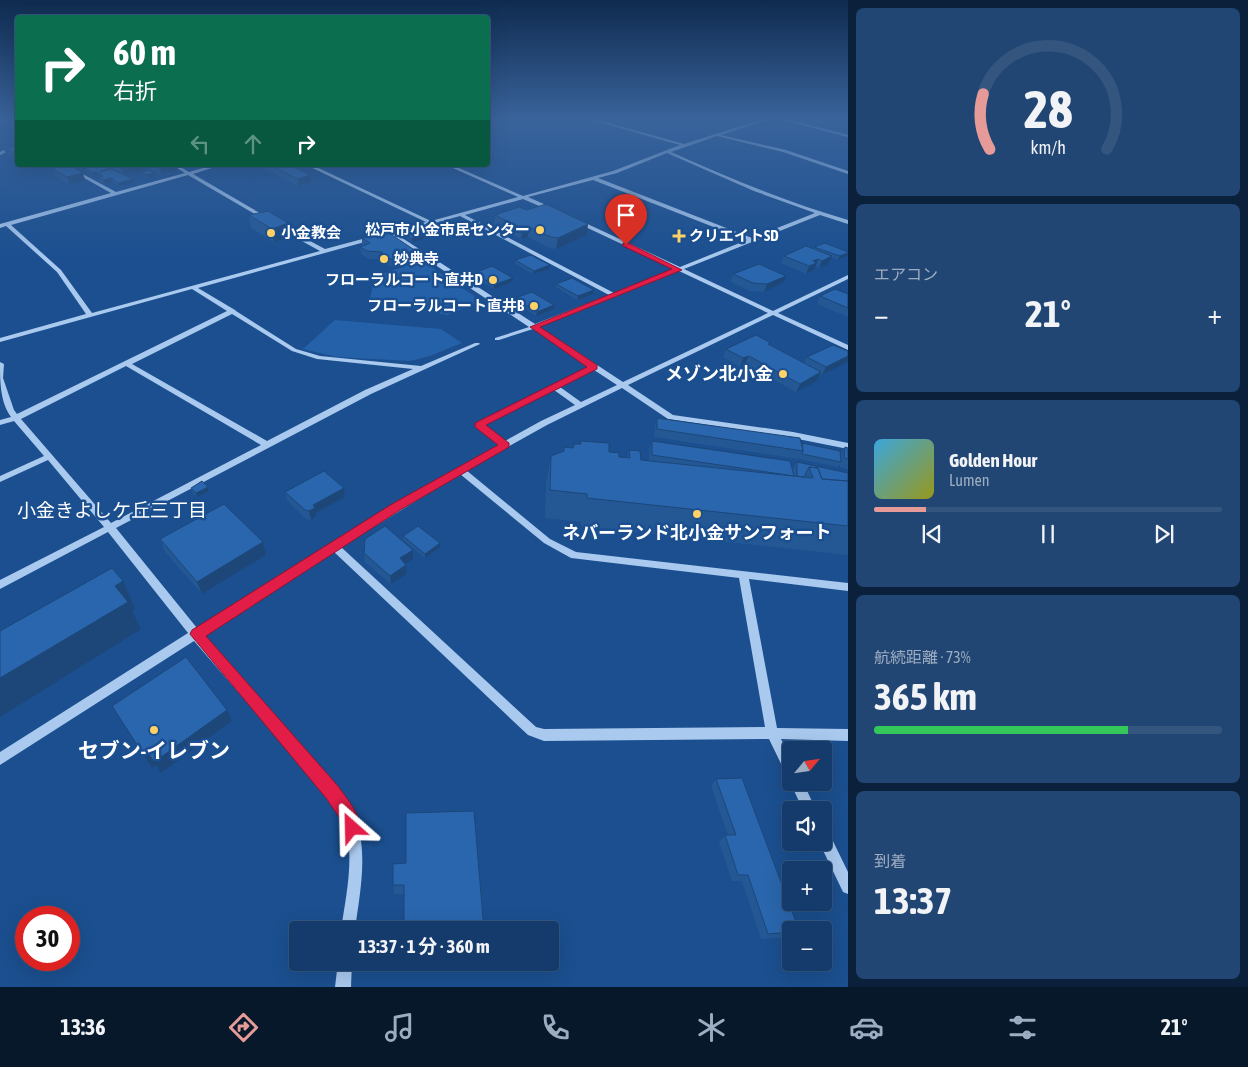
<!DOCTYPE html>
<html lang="ja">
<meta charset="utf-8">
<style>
:root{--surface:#143b6b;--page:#214673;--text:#f1f3f6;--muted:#9dadc1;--line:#33557e;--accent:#e69b98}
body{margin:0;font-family:"Asap Condensed","Noto Sans JP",sans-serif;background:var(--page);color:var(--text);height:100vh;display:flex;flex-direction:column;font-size:19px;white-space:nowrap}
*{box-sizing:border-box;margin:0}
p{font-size:16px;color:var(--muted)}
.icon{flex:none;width:28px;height:28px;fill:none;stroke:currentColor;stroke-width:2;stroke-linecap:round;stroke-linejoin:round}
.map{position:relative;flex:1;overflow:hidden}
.drawer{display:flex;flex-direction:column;gap:8px;padding:8px;background:#0b203b;width:400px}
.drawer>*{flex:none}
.banner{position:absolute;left:15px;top:15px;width:475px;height:152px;border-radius:5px;box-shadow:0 5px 20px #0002,0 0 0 1px var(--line);background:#0b6e4f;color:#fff;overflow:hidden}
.needle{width:32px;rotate:61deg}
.fabs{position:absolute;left:782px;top:741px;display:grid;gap:10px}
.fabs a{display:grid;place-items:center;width:50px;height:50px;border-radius:5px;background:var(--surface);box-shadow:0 5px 20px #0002,0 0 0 1px var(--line);font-size:25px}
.speed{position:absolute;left:15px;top:906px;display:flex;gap:10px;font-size:25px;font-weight:700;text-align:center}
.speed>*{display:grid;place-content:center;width:65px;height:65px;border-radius:50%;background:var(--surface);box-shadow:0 5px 20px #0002,0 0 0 1px var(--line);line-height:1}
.speed .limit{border:8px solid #d22;background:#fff;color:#111}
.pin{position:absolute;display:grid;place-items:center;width:42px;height:42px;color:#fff;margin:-51px -21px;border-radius:50% 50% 50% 0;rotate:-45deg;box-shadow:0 0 5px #0007}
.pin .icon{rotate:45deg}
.me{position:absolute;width:55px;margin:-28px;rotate:335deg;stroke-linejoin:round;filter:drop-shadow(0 0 4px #0008)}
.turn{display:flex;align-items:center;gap:18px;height:105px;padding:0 15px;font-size:22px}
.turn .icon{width:65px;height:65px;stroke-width:2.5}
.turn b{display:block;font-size:35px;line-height:42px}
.lanes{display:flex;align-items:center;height:48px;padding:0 15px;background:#0003;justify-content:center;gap:25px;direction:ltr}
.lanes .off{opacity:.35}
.big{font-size:38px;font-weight:700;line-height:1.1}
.drawer .widget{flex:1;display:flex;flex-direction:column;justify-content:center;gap:8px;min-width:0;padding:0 18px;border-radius:8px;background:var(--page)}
.drawer .dial{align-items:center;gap:0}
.dial svg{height:130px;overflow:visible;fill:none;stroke:var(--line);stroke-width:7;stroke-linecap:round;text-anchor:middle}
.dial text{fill:var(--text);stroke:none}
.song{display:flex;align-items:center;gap:15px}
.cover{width:60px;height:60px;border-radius:8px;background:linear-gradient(135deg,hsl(200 70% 55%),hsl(60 70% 35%))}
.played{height:5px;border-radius:2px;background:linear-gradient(90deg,var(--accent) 15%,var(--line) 15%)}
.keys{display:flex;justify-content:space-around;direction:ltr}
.heat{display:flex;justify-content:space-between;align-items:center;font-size:28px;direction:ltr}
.charge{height:8px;border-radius:4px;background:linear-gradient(90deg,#34c759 73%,var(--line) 0)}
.trip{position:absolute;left:289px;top:921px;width:270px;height:50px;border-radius:5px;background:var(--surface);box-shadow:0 5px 20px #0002,0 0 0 1px var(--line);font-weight:700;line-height:50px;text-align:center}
.tab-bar{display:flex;height:80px;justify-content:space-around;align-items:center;background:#08182b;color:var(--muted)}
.tab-bar .icon{width:35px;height:35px}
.tab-bar .active{color:var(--accent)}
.tab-bar b{font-size:22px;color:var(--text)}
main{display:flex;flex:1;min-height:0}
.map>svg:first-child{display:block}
.green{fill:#2461a8}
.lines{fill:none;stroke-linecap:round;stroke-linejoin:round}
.minor{fill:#a9c9ee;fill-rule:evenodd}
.wall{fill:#245895}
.shaded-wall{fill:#1d4779}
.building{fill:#2a66ad;stroke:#1d4779}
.route{fill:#e11d48;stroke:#92132f}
.poi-dot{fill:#ffd166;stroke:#1b4f8f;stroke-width:2}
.labels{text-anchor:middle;stroke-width:5;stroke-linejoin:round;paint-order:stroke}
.far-poi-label{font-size:15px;font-weight:bold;fill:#fff;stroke:#1b4f8f;text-anchor:end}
.poi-label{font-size:18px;font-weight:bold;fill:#fff;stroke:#1b4f8f;text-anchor:end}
.neighbourhood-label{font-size:19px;fill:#fff;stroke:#1b4f8f}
.near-poi-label{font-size:21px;font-weight:bold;fill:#fff;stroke:#1b4f8f}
</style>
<main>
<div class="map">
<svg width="848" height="987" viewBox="0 0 848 987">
<rect width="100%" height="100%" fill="#1b4f8f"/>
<path class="green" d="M 422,261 L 482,301 L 447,315 L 370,298 L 374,281 L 368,278 Z
M 335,320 L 441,329 L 462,343 L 430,356 L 410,361 L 337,357 L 303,349 Z"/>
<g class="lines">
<path class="minor" d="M 587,119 L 595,119 L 684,144 L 763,119 L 771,119 L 721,135 L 786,150 L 848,171 L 848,174 L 783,152 L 717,136 L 671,152 C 729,178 787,202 848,220 L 848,224 L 820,215 L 684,269 L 773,311 L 848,275 L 848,279 L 778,313 L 848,345 L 848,350 L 773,315 L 628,385 L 673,415 L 793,432 L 848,443 L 848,449 L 793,438 L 668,419 L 622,388 L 547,425 L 466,470 L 550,539 L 576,552 L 848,583 L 848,591 L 749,579 L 777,728 L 848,729 L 848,741 L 781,739 L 791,759 L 791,778 L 787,776 L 769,739 L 544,741 L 528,735 L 333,551 L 203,635 L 336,788 C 342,795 348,802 352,810 C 370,847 360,891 355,930 L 341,930 C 346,895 356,853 343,819 C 339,811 332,804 328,796 L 194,641 L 0,765 L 0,752 L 188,633 L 108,532 L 0,589 L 0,580 L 104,527 L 48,460 L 0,482 L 0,476 L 44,456 L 14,421 L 0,425 L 0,420 L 11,417 C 0,402 0,381 0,362 L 4,364 L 3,378 L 14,410 L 17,414 L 227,311 L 192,289 L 0,342 L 0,338 L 86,314 L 57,272 L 6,226 L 0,228 L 0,224 L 111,193 L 61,165 L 66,165 L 116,192 L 185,173 L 172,165 L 177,165 L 189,172 L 214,165 L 221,165 L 193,174 L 270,219 L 265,220 L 188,175 L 11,225 L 61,270 L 92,313 L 320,251 L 278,228 L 278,226 L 282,226 L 325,249 L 426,222 L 306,165 L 312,165 L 431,221 L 518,197 L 446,165 L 452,165 L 523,196 L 613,171 L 680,145 ZM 667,153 L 754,191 L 815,213 L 752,238 L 598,178 L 617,173 ZM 593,180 L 747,240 L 680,267 L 581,221 L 577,221 L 577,223 L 675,269 L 614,293 L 465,215 L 523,199 L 551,211 L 555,211 L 555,209 L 528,197 ZM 460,216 L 609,295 L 535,324 L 396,234 ZM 390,235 L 529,327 L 495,338 L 495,340 L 499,340 L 533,329 L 589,367 L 476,423 L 475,425 L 476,427 L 499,445 C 396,502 296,565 197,628 L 116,528 L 371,394 L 480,344 L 479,343 L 475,343 L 421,366 L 320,356 L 296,349 L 236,311 L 235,310 L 198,288 ZM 679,271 L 768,313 L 623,382 L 539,327 ZM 232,314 L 292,351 L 317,359 L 413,369 L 365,390 L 267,441 L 132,364 ZM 126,366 L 261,445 L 111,523 L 21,419 ZM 594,370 L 617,385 L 581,402 L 560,387 ZM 554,390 L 575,405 L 541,421 L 505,441 L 485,425 ZM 460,474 L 544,543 L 571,558 L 739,578 L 765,727 L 544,729 L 536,727 L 341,547 Z
M 778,119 L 786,119 L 848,135 L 848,137 Z
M 18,144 L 18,147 L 0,155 L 0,152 Z
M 791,778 L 791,782 L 803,782 L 816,810 L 803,810 L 790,782 Z
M 824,832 L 829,833 L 848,872 L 848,894 L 843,892 L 819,842 L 824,842 Z
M 338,962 L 352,962 L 351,987 L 335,987 Z"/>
</g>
<path class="wall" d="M 18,145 L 18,160 L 6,155 L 4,149 Z
M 76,165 L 96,165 L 123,174 L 109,167 L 108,165 L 176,165 L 178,170 L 161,175 L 143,166 L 144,171 L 125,175 L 134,183 L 119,186 L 112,182 L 105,184 L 99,181 L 98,178 L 100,177 L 97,175 L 94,176 L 86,171 L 85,168 L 82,169 L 76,166 Z
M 257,165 L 289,165 L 311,182 L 298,186 Z
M 52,169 L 85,180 L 69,184 L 55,176 Z
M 142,172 L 155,176 L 148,178 L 143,176 Z
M 527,210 L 587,235 L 556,249 L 549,248 L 528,237 L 521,239 L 494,225 L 495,215 Z
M 249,215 L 290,237 L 274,242 L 251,228 Z
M 402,232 L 430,234 L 424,236 L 424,239 L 412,242 L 402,235 Z
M 362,238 L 419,253 L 420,260 L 395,268 L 379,262 L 379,259 L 368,259 L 361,254 L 360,247 L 362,246 Z
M 814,247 L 847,256 L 838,260 L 831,257 L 828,264 L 819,268 L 815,266 L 814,270 L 806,274 L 781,263 L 784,256 L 813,249 Z
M 515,260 L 549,269 L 533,274 L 515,264 Z
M 474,273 L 512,282 L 494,289 L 474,277 Z
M 733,274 L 783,283 L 764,292 L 750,291 L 731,282 Z
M 556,284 L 594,290 L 593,294 L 577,300 L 556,287 Z
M 848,294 L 848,317 L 817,304 L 820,296 Z
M 515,298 L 554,309 L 536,316 L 515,302 Z
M 771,343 L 770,345 L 804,364 L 807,357 L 848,351 L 848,362 L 822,375 L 820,374 L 817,381 L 796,392 L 745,364 L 740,367 L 723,357 L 726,349 Z
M 657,418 L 801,444 L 840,455 L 845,447 L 848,448 L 848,469 L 840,467 L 840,464 L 838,467 L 800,459 L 800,457 L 799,459 L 654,437 L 655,426 Z
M 580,441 L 619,457 L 627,457 L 629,450 L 641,460 L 649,461 L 649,449 L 652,441 L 792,470 L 797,462 L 848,473 L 848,555 L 581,526 L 581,522 L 545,518 L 546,484 L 551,456 L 563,451 L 564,447 L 572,448 L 573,448 L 574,444 L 580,444 Z
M 208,487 L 209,491 L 197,497 L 192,492 L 191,488 Z
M 344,488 L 345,497 L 316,513 L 316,516 L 311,520 L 306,519 L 287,500 L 285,492 Z
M 403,536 L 440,543 L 440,548 L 425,558 L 403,540 Z
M 160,539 L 263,542 L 266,555 L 202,594 L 165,552 Z
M 364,553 L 413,559 L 405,564 L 407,574 L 391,584 L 365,562 Z
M 112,706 L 232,721 L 161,773 L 156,765 L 152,768 Z
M 716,779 L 791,930 L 791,937 L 761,939 L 742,881 L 732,881 L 719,842 L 725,835 L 728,835 L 711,786 Z
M 393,864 L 484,930 L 404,894 L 394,894 Z"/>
<path class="shaded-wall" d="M 494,157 L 494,160 L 488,163 L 488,159 Z
M 84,165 L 96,165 L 82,169 L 81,166 Z
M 143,165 L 144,171 L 124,175 L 123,169 Z
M 170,165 L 176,165 L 178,170 L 161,175 L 160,168 Z
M 96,172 L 97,175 L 94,176 L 93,173 Z
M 83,173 L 85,180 L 69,184 L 67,177 Z
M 154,173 L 155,176 L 148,178 L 147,175 Z
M 310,175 L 311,182 L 298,186 L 298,179 Z
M 111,178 L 112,182 L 105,184 L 104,180 Z
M 133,179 L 134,183 L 119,186 L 118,183 Z
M 288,223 L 290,237 L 274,242 L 272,229 Z
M 588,224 L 587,235 L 556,249 L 558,238 Z
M 529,227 L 528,237 L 521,239 L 523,229 Z
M 430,231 L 430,234 L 424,236 L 424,239 L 412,242 L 412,239 L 421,233 Z
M 419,253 L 420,260 L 395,268 L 395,260 Z
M 848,253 L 847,256 L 838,260 L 840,256 Z
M 832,256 L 828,264 L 819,268 L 822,261 Z
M 818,259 L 814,270 L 806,274 L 809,266 L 813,261 Z
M 550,265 L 549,269 L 533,274 L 534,271 Z
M 786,276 L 783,283 L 764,292 L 767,284 Z
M 513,278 L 512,282 L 494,289 L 494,285 Z
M 594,290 L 593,294 L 577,300 L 578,296 Z
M 554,305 L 554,309 L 536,316 L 537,312 Z
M 749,356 L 745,364 L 740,367 L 743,358 Z
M 848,356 L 848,362 L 822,375 L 826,367 Z
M 821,372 L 817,381 L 796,392 L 800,384 Z
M 208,487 L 209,491 L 197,497 L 196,493 Z
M 344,488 L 345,497 L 316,513 L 316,516 L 311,520 L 309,511 L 313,505 Z
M 263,542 L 266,555 L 202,594 L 197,582 Z
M 440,543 L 440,548 L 425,558 L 425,554 Z
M 413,550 L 413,559 L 401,567 L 400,558 Z
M 406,565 L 407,574 L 391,584 L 390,576 Z
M 123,581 L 135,609 L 132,611 L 141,629 L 0,717 L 0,678 L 115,586 Z
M 227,710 L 232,721 L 161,773 L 154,762 Z
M 149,754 L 156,765 L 152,768 L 145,757 Z"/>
<path class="building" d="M 18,145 L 18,154 L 4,149 Z
M 488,155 L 494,157 L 488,159 Z
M 66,165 L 69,165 L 83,173 L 67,177 L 52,169 Z
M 97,165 L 104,165 L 109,168 L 100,172 L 111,169 L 133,179 L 118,183 L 111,178 L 104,180 L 98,178 L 103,176 L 96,172 L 93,173 L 85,168 Z
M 116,165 L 142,165 L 123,169 Z
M 153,165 L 170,165 L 160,168 Z
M 269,165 L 289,165 L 310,175 L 298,179 Z
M 149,170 L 154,173 L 147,175 L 142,172 Z
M 546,204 L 588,224 L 558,238 L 551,237 L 529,227 L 523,229 L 495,215 L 519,207 L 527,210 Z
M 268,211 L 288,223 L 272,229 L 249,215 Z
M 419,224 L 430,231 L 421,233 L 424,235 L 412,239 L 402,232 L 404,228 Z
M 389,233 L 419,253 L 395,260 L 379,255 L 383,253 L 381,252 L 367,251 L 360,247 L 370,243 L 362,238 Z
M 825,243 L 848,252 L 848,253 L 840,256 L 814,247 Z
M 806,246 L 832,256 L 822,261 L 818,259 L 813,261 L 817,263 L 809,266 L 784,256 Z
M 531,255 L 550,265 L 534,271 L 515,260 Z
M 759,264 L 786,276 L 767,284 L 753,283 L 733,274 Z
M 492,266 L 513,278 L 494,285 L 474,273 Z
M 572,278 L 594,290 L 578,296 L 556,284 Z
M 835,289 L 848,294 L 848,308 L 820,296 Z
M 532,292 L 554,305 L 537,312 L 515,298 Z
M 756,335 L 771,343 L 768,344 L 821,372 L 800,384 L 749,356 L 743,358 L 726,349 Z
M 833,345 L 848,351 L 848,356 L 826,367 L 807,357 Z
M 657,418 L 800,438 L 803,451 L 657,429 Z
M 580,441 L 609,443 L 609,452 L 619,453 L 619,457 L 630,458 L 629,450 L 640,451 L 641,460 L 813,478 L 809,467 L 818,468 L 822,479 L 848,481 L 848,526 L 587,498 L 587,494 L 550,490 L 551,456 L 564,451 L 564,447 L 572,448 L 574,447 L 574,444 L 581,444 Z
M 652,441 L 790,461 L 794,476 L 652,455 Z
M 802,443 L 840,451 L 841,462 L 802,454 L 803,451 Z
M 845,447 L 848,448 L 848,459 L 844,458 Z
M 797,462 L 848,473 L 848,481 L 822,479 L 818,468 L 809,467 L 804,477 L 797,476 Z
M 324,471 L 344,488 L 313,505 L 315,508 L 309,511 L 305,510 L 285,492 Z
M 202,481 L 208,487 L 196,493 L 191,488 Z
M 224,504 L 263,542 L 197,582 L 160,539 Z
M 385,526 L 413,550 L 400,558 L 406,565 L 390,576 L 364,553 L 365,539 Z
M 418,526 L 440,543 L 425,554 L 403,536 Z
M 112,568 L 123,581 L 115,586 L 128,602 L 0,678 L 0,631 Z
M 186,657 L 227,710 L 154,762 L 149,754 L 145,757 L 112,706 Z
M 742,778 L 799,930 L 791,930 L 791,932 L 768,934 L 748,875 L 738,875 L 725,835 L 736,835 L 716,779 Z
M 474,811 L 484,930 L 404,930 L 404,885 L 393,885 L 393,864 L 406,863 L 406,813 Z"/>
<linearGradient id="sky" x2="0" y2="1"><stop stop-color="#0f2b4f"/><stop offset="0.46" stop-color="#39639b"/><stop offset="1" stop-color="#39639b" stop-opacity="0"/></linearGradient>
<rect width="848" height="258" fill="url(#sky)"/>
<path class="route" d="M 623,243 L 628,243 L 682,270 L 540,327 L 597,365 L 597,369 L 486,425 L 509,443 L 509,447 L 400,510 L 206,636 L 338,786 C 347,799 364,817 358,834 L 352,836 L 345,834 L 341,820 L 326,798 L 190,634 L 192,630 L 392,504 L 498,445 L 475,427 L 475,423 L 587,367 L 530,327 L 672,269 L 623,246 Z"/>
<g class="poi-dot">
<circle cx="540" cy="230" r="5"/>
<circle cx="271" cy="233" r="5"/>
<path d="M676.5 228.5h5v5h5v5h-5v5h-5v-5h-5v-5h5z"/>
<circle cx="384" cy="259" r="5"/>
<circle cx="493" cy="280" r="5"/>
<circle cx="534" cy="306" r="5"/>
<circle cx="783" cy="374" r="5"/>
<circle cx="697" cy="514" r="5"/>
<circle cx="154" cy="730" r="5"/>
</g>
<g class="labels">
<g class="far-poi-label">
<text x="530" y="235">松戸市小金市民センター</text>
<text x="281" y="238" text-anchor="start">小金教会</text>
<text x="689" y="241" text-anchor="start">クリエイトSD</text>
<text x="394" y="264" text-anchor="start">妙典寺</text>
<text x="483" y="285">フローラルコート直井D</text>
<text x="524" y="311">フローラルコート直井B</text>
</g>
<g class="poi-label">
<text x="773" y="380">メゾン北小金</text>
<text x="697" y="539" text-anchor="middle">ネバーランド北小金サンフォート</text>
</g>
<g class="neighbourhood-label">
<text x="112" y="517">小金きよしケ丘三丁目</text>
</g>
<g class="near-poi-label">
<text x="154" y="758">セブン-イレブン</text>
</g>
</g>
</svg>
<div class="fabs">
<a><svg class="needle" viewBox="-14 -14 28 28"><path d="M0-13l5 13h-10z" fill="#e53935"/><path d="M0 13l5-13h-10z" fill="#9dadc1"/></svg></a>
<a><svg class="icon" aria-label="sound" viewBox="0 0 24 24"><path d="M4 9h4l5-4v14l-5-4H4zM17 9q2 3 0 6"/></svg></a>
<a>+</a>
<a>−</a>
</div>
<div class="speed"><div class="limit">30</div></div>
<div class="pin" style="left:626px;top:245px;background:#d93025"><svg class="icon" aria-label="arrive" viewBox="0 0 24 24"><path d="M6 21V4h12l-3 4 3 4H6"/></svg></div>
<svg class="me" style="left:352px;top:828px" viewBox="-20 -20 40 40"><path d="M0-17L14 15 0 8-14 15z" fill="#e11d48" stroke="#fff" stroke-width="4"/></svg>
<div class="trip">13:37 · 1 分 · 360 m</div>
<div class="banner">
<div class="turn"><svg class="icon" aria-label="right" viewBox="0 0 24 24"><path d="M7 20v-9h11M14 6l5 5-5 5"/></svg><div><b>60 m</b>右折</div></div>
<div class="lanes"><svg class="icon off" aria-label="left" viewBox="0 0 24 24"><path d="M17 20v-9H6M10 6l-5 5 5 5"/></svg><svg class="icon off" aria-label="ahead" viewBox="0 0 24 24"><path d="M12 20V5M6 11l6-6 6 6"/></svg><svg class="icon" aria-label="right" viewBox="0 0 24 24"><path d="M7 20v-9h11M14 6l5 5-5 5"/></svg></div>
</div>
</div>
<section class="drawer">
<div class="widget dial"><svg viewBox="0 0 100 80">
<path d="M14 69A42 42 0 1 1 86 69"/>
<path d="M14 69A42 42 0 0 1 10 35" stroke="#e69b98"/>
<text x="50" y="56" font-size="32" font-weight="700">28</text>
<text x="50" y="72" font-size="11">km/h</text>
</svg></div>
<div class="widget"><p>エアコン</p>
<div class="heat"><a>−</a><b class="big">21°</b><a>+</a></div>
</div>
<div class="widget">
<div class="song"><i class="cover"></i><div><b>Golden Hour</b><p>Lumen</p></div></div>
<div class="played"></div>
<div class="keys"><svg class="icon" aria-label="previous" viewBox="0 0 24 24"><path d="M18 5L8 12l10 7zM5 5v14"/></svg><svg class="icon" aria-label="pause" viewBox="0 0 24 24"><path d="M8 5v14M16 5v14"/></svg><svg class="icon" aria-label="next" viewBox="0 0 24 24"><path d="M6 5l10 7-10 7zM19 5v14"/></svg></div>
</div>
<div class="widget"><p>航続距離 · 73%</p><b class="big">365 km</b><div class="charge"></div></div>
<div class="widget"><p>到着</p><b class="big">13:37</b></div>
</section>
</main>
<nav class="tab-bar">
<b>13:36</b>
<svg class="icon active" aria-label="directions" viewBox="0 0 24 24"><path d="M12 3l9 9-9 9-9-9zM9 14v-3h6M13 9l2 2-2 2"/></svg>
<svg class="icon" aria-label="music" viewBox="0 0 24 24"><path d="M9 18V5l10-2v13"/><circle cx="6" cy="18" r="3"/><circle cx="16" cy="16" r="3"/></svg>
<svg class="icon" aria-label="phone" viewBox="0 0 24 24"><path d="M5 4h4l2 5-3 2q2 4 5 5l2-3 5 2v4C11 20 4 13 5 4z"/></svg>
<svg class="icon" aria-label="climate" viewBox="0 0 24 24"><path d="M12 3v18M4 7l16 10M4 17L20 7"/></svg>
<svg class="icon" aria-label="car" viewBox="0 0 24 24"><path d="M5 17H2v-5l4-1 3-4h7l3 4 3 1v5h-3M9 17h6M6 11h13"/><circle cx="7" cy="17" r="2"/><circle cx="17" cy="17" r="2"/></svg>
<svg class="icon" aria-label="filters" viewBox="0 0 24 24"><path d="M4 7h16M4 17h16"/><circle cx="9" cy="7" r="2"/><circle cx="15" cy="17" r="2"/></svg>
<b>21°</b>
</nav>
